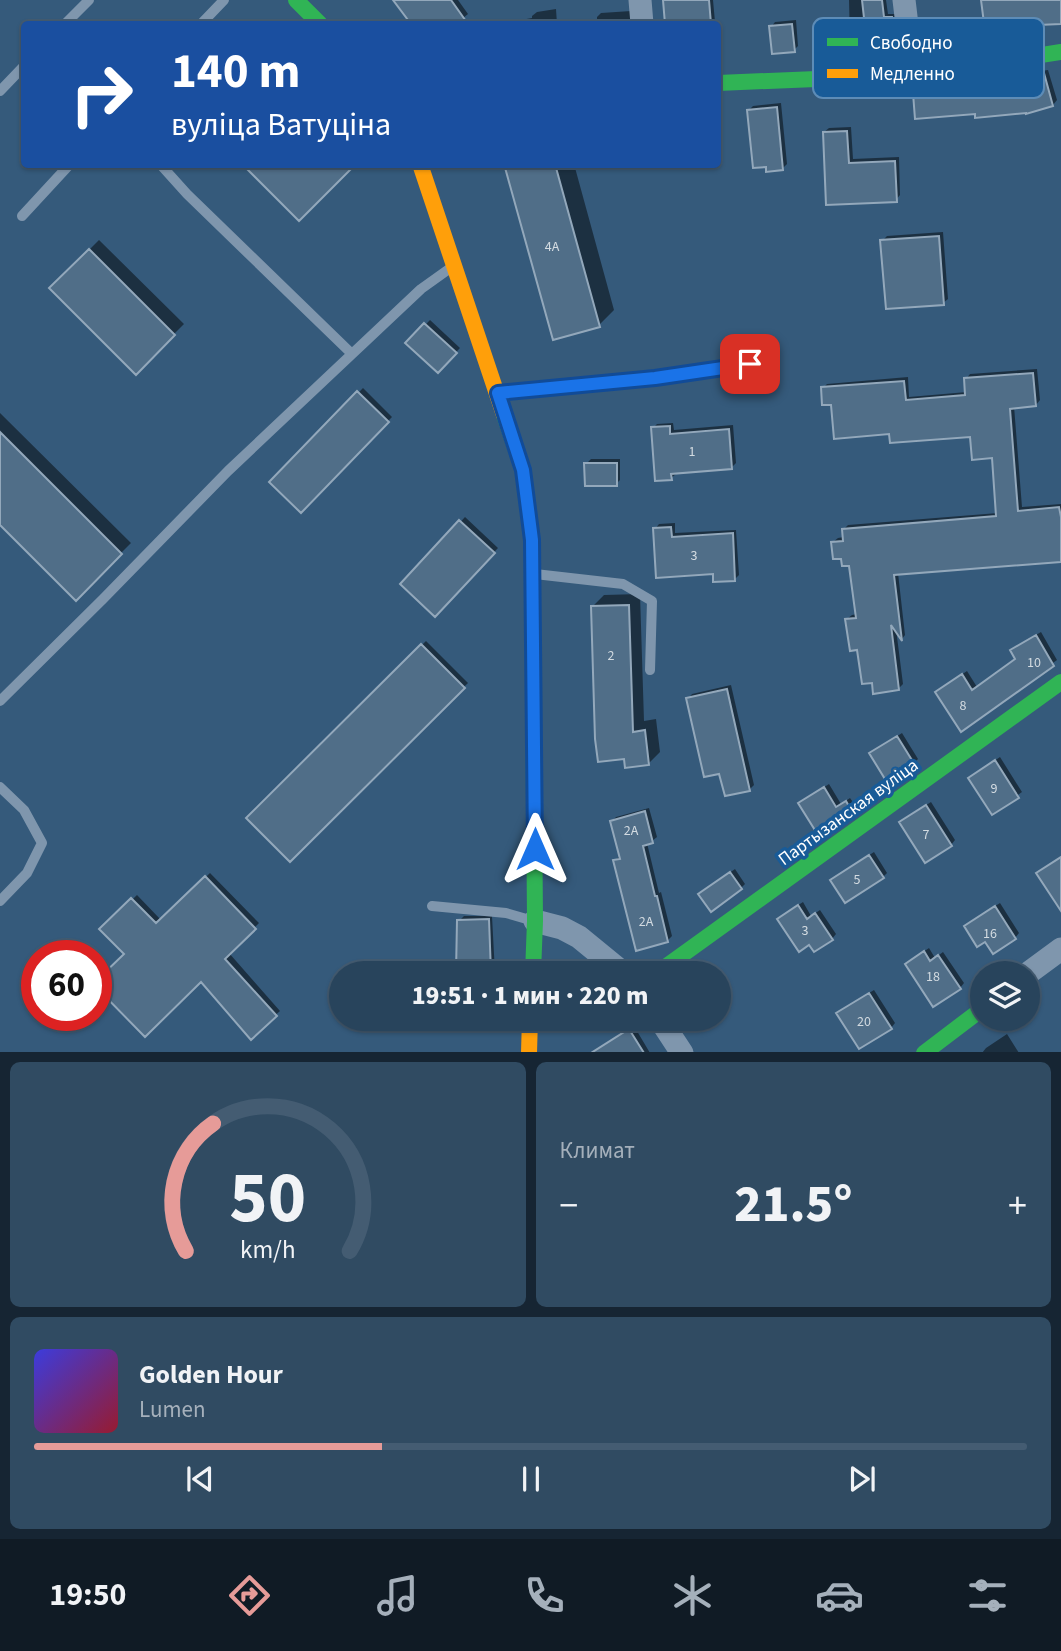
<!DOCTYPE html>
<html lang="ru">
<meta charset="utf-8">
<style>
:root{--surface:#28445c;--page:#304b62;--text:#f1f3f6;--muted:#a5b0bb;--line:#445c72;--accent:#e69b98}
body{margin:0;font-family:"Source Sans 3",sans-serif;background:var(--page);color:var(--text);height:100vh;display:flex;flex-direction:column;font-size:26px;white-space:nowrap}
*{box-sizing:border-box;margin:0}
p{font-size:23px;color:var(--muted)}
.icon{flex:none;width:38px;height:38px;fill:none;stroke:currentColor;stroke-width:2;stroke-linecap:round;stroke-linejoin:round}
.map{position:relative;height:1052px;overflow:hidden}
.panel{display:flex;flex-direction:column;gap:10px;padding:10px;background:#162533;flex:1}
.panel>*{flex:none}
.guide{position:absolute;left:21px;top:21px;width:700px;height:147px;border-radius:7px;box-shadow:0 2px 5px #0004,0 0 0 2px var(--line);background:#1a4fa0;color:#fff;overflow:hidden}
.tools{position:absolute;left:970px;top:961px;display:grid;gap:14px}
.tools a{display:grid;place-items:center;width:70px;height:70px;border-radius:50%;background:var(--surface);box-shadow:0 2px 5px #0004,0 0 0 2px var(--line);font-size:35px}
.speed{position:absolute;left:21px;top:940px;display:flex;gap:14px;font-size:35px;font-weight:700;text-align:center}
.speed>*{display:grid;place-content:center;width:91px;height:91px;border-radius:50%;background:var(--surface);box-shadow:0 2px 5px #0004,0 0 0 2px var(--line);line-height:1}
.speed .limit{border:10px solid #d22;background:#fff;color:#111}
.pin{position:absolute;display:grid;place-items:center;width:60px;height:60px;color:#fff;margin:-30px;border-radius:14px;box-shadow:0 4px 10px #0006}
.me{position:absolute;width:77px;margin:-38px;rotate:0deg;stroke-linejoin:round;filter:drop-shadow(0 0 5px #0008)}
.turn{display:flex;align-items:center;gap:24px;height:147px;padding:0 35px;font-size:32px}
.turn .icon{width:91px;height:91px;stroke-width:2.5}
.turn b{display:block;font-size:49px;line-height:60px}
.big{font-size:52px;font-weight:800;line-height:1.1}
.panel .tile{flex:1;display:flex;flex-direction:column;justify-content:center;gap:10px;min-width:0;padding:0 24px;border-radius:10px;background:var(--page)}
.panel .dial{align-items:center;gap:0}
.dial svg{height:182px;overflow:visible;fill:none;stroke:var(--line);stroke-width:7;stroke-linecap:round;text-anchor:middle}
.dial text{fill:var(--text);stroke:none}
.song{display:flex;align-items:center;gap:21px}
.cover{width:84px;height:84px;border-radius:10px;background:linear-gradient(135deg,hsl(240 70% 55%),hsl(350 70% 35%))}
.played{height:7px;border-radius:4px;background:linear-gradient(90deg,var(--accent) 35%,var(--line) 35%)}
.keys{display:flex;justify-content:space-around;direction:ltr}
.heat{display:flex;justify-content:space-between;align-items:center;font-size:38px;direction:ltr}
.panel .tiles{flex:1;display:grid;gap:10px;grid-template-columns:1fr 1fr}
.tile:last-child{grid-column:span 2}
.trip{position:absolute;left:329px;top:961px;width:402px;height:70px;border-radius:35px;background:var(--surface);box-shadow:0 2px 5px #0004,0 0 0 2px var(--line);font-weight:800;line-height:70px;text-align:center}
.tabs{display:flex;height:112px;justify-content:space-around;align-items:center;background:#101b25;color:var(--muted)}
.tabs .icon{width:49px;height:49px}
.tabs .on{color:var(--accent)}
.tabs b{font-size:32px;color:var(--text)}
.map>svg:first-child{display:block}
.shadow{fill:#0007}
.building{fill:#506e88;stroke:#93a8bb;stroke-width:2}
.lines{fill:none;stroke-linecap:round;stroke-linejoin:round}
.lane{stroke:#7f96ad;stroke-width:10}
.street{stroke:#7f96ad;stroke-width:23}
.fast{stroke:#30b455;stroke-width:16}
.slow{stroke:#ff9f0a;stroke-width:16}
.route-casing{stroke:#114b97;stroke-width:18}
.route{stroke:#1a73e8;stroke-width:12}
.labels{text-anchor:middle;stroke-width:7;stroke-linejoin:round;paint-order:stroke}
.number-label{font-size:14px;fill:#d3dbe1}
.street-label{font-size:18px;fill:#fff;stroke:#185b98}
.key{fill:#185b98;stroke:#5d8cb7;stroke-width:2}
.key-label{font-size:19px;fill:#fff}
</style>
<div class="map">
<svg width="1061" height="1053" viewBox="0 0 1061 1053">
<rect width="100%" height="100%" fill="#355a7b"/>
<path class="shadow" d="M 430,0 L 458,0 L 468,14 L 462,19 L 465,24 L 413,24 L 408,17 Z
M 666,0 L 713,0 L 715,22 L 714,24 L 667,24 Z
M 849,0 L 886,0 L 888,14 L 896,14 L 898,29 L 893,34 L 893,41 L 888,45 L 881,45 L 881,48 L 877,53 L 856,43 L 850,43 Z
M 556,9 L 557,24 L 516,24 L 521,20 L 532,18 L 532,16 L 537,12 Z
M 631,11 L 634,24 L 597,24 L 597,17 L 601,13 Z
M 796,20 L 798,46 L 794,50 L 771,27 L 775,22 Z
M 1048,70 L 1057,100 L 1053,105 L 976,112 L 915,94 L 919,90 L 1029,76 L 1033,72 Z
M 781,103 L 787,164 L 783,168 L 749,110 L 753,106 Z
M 851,127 L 853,159 L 899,157 L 900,195 L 896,200 L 828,203 L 824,132 L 829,128 Z
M 506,164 L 574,164 L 614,310 L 599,325 Z
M 943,232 L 948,299 L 943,303 L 882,241 L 887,236 Z
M 99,240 L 184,324 L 136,372 L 51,288 Z
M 430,320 L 460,348 L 438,371 L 408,343 Z
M 1037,369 L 1040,400 L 1036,405 L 1014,406 L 1022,507 L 1061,504 L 1061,560 L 898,573 L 905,635 L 902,639 L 896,629 L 903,684 L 898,689 L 873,681 L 847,619 L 852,615 L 857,614 L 851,564 L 833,542 L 838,538 L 844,537 L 844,529 L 848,525 L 998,513 L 993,456 L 972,435 L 891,432 L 833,403 L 823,388 L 827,384 L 908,377 L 909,397 L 967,392 L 966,379 L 970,374 Z
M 363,388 L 392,417 L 301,510 L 271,482 Z
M 0,413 L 131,543 L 76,598 L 0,523 Z
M 673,423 L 674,430 L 733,425 L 736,463 L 731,468 L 676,474 L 671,478 L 653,428 L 657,424 Z
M 591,459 L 620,459 L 620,480 L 616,484 L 586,464 Z
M 465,517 L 498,548 L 435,614 L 403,584 Z
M 675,523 L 675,533 L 736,530 L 739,575 L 735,579 L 715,572 L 655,529 L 659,524 Z
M 640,594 L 644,721 L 656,719 L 660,752 L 648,764 L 625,757 L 592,607 L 604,595 Z
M 1041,632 L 1057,660 L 961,729 L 942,688 L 967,671 L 977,687 L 1017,659 L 1012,650 L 1017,646 Z
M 426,641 L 468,683 L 290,860 L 248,818 Z
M 731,685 L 754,785 L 750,789 L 721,771 L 688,699 L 692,694 Z
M 902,733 L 918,759 L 914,763 L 871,753 Z
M 1000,757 L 1022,792 L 993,813 L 975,774 Z
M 829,784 L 841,804 L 850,798 L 855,805 L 850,809 L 800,803 Z
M 931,802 L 955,840 L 951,845 L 906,818 Z
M 649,808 L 657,837 L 652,841 L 647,843 L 659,893 L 661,892 L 672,936 L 667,941 L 615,861 L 619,857 L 612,821 L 616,817 Z
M 874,852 L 887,873 L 883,877 L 837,876 Z
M 735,869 L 745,884 L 741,888 L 705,890 Z
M 210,873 L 259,923 L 229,953 L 280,1011 L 251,1037 L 201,980 L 126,954 L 102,929 L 137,895 L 161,920 Z
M 803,902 L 811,916 L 820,910 L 836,934 L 832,939 L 783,915 Z
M 1000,903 L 1019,933 L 1015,938 L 970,922 Z
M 464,916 L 492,916 L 495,973 L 434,973 L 434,963 L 438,959 L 458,959 L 459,921 Z
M 929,948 L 935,958 L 943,952 L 964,983 L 960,988 L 911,960 Z
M 719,986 L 731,1003 L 719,1012 Z
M 874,990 L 895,1023 L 891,1028 L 838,1013 L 843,1009 Z
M 692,1018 L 710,1018 L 698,1027 Z
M 634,1026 L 650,1053 L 605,1053 L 602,1047 L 606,1043 Z
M 1007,1034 L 1019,1053 L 982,1053 L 986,1048 Z"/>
<path class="building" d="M 393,0 L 451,0 L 468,24 L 411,24 Z
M 663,0 L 709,0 L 711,24 L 665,24 Z
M 862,0 L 882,0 L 884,17 L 892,17 L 894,35 L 889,35 L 889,47 L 877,47 L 877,54 L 855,55 L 854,44 L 848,44 L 847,18 L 864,18 Z
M 981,0 L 1061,0 L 1061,24 L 1038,25 L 1037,24 L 985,31 Z
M 792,24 L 795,52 L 772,54 L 769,26 Z
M 1044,73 L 1053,106 L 1026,114 L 1026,113 L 975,118 L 975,114 L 915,119 L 913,93 L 1028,80 L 1027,76 Z
M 777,107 L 783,170 L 766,172 L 766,167 L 753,168 L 747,110 Z
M 847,131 L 849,163 L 895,161 L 897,202 L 826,205 L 823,132 Z
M 242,164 L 356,164 L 299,221 Z
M 504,164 L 555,164 L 600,327 L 553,340 Z
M 939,236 L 944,305 L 886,309 L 880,240 Z
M 89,249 L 175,335 L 136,375 L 49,288 Z
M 424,323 L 457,353 L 438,373 L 405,343 Z
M 1033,373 L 1036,406 L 1010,409 L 1018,511 L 1059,507 L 1061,517 L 1061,562 L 894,575 L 902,641 L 891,625 L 899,690 L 873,694 L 872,683 L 862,684 L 857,650 L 850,651 L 845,619 L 856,618 L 849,566 L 842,566 L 841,559 L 833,559 L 831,542 L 843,541 L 842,529 L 996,516 L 992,458 L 972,460 L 970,437 L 890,443 L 889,434 L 834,439 L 831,405 L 822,405 L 821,387 L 904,381 L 906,400 L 965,395 L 964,378 Z
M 357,391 L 389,422 L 301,513 L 269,482 Z
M 670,426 L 670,434 L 729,429 L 732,469 L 671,474 L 672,480 L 655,481 L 651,427 Z
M 0,432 L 122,554 L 76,601 L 0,525 Z
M 584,463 L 617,463 L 617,486 L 585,486 Z
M 459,520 L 495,553 L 435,617 L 400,584 Z
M 671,527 L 672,537 L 733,533 L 735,581 L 713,582 L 713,574 L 656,578 L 653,528 Z
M 629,605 L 633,732 L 645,730 L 649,765 L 625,768 L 624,759 L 598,762 L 595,739 L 591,606 Z
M 1036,635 L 1054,666 L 961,732 L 935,692 L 962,674 L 972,690 L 1015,659 L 1010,650 Z
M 421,644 L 465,688 L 290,862 L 246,818 Z
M 727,689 L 750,791 L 725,796 L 719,774 L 704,777 L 686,698 Z
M 897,736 L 915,765 L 888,784 L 869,753 Z
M 995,760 L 1019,798 L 992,815 L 968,778 Z
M 824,787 L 836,807 L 846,801 L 851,810 L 818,835 L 798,803 Z
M 926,805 L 952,846 L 925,863 L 899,822 Z
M 645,811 L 653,843 L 643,846 L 655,896 L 657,896 L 668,942 L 636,951 L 613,860 L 620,859 L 610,821 Z
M 869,855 L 884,878 L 845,903 L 830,880 Z
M 1061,857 L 1061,911 L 1036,873 Z
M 730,872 L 742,889 L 711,912 L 698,894 Z
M 205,876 L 256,929 L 225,959 L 277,1016 L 251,1040 L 201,982 L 145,1037 L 96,987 L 96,981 L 124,954 L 99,929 L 131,898 L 156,923 Z
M 798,905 L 807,919 L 815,913 L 833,940 L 814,952 L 809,945 L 799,952 L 777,919 Z
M 995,906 L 1016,939 L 993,954 L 985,942 L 977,947 L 964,926 Z
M 489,919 L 491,973 L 456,973 L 457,920 Z
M 924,951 L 930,961 L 938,955 L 961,989 L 933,1007 L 905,964 Z
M 869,993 L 892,1029 L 859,1049 L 836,1013 Z
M 629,1029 L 644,1053 L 591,1053 Z"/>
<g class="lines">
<path class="lane" d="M 65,24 L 89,0
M 201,24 L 224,0
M 0,91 L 24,66
M 160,164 L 187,194 L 352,354
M 22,216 L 70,164
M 535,574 L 623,584 L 652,601 L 650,670
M 0,701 L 103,599 L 228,471 L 421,289 L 449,269
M 0,787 L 24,810 L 42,843 L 27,873 L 0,901
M 432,906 L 506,913 L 530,920"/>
<path class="street" d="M 640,0 L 642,24
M 904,0 L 913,75
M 535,921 L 562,928 L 579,937 L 623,973
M 1027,974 L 1061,949
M 659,1018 L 682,1053"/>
<path class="fast" d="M 296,0 L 320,24
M 718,83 L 913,75 L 1061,52
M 498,393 L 655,378 L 750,364
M 504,415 L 523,470 L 532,540 L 535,921 L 533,973
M 657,973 L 1061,682
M 924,1053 L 982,1009"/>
<path class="slow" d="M 420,164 L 504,415
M 529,1053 L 530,1018"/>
</g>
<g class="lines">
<g class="route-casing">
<path id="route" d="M 535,849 L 532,540 L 523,470 L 498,393 L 655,378 L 750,364"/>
</g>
<use href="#route" class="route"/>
</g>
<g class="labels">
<g class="number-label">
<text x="552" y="251">4А</text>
<text x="692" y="456">1</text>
<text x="694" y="560">3</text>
<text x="611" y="660">2</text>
<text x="1034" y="667">10</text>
<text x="963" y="710">8</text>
<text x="994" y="793">9</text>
<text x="631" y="835">2А</text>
<text x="926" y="839">7</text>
<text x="857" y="884">5</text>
<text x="646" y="926">2А</text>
<text x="805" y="935">3</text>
<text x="990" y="938">16</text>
<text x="933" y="981">18</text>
<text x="864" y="1026">20</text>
</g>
<g class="street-label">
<text transform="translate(848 812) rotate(-36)" y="6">Партызанская вуліца</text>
</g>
</g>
<rect x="813" y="18" width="231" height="80" rx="10" class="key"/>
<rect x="827" y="38" width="31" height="8" fill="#30b455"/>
<rect x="827" y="69" width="31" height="9" fill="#ff9f0a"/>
<g class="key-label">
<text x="870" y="49">Свободно</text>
<text x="870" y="80">Медленно</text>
</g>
</svg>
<div class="tools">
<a><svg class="icon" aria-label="layers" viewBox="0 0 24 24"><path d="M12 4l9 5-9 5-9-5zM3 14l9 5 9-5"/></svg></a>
</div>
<div class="speed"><div class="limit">60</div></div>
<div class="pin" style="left:750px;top:364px;background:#d93025"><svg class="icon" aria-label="arrive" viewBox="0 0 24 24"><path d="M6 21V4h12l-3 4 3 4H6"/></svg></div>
<svg class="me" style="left:535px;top:849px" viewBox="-20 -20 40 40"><path d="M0-17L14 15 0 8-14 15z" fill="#1a73e8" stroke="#fff" stroke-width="4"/></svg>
<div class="trip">19:51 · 1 мин · 220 m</div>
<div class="guide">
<div class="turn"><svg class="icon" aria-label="right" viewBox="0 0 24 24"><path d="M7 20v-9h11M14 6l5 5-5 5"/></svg><div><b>140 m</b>вуліца Ватуціна</div></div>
</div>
</div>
<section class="panel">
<div class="tiles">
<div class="tile dial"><svg viewBox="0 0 100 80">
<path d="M14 69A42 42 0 1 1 86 69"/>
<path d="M14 69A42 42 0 0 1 26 13" stroke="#e69b98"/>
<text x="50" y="56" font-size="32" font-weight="700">50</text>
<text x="50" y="72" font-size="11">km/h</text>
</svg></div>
<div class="tile"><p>Климат</p>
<div class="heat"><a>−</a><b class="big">21.5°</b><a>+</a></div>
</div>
<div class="tile">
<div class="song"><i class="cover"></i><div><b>Golden Hour</b><p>Lumen</p></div></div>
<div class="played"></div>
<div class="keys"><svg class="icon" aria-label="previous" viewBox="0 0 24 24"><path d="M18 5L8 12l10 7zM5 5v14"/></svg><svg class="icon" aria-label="pause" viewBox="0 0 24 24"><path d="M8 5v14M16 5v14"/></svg><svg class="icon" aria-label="next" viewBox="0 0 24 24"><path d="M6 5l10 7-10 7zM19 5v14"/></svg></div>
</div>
</div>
</section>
<nav class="tabs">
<b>19:50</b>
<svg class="icon on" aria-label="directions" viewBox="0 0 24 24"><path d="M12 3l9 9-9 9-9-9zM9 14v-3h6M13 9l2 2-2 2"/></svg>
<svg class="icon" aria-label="music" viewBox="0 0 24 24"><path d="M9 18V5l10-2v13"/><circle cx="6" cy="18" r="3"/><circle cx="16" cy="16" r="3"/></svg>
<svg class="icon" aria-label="phone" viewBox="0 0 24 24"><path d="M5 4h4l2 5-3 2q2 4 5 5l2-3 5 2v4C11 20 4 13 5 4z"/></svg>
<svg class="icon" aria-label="climate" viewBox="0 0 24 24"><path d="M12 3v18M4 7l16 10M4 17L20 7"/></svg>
<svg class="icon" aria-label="car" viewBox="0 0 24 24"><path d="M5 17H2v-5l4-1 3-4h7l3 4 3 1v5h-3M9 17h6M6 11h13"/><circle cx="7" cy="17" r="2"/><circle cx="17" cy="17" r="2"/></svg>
<svg class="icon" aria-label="filters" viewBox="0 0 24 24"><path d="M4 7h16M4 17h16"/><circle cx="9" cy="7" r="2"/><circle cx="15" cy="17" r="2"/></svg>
</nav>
